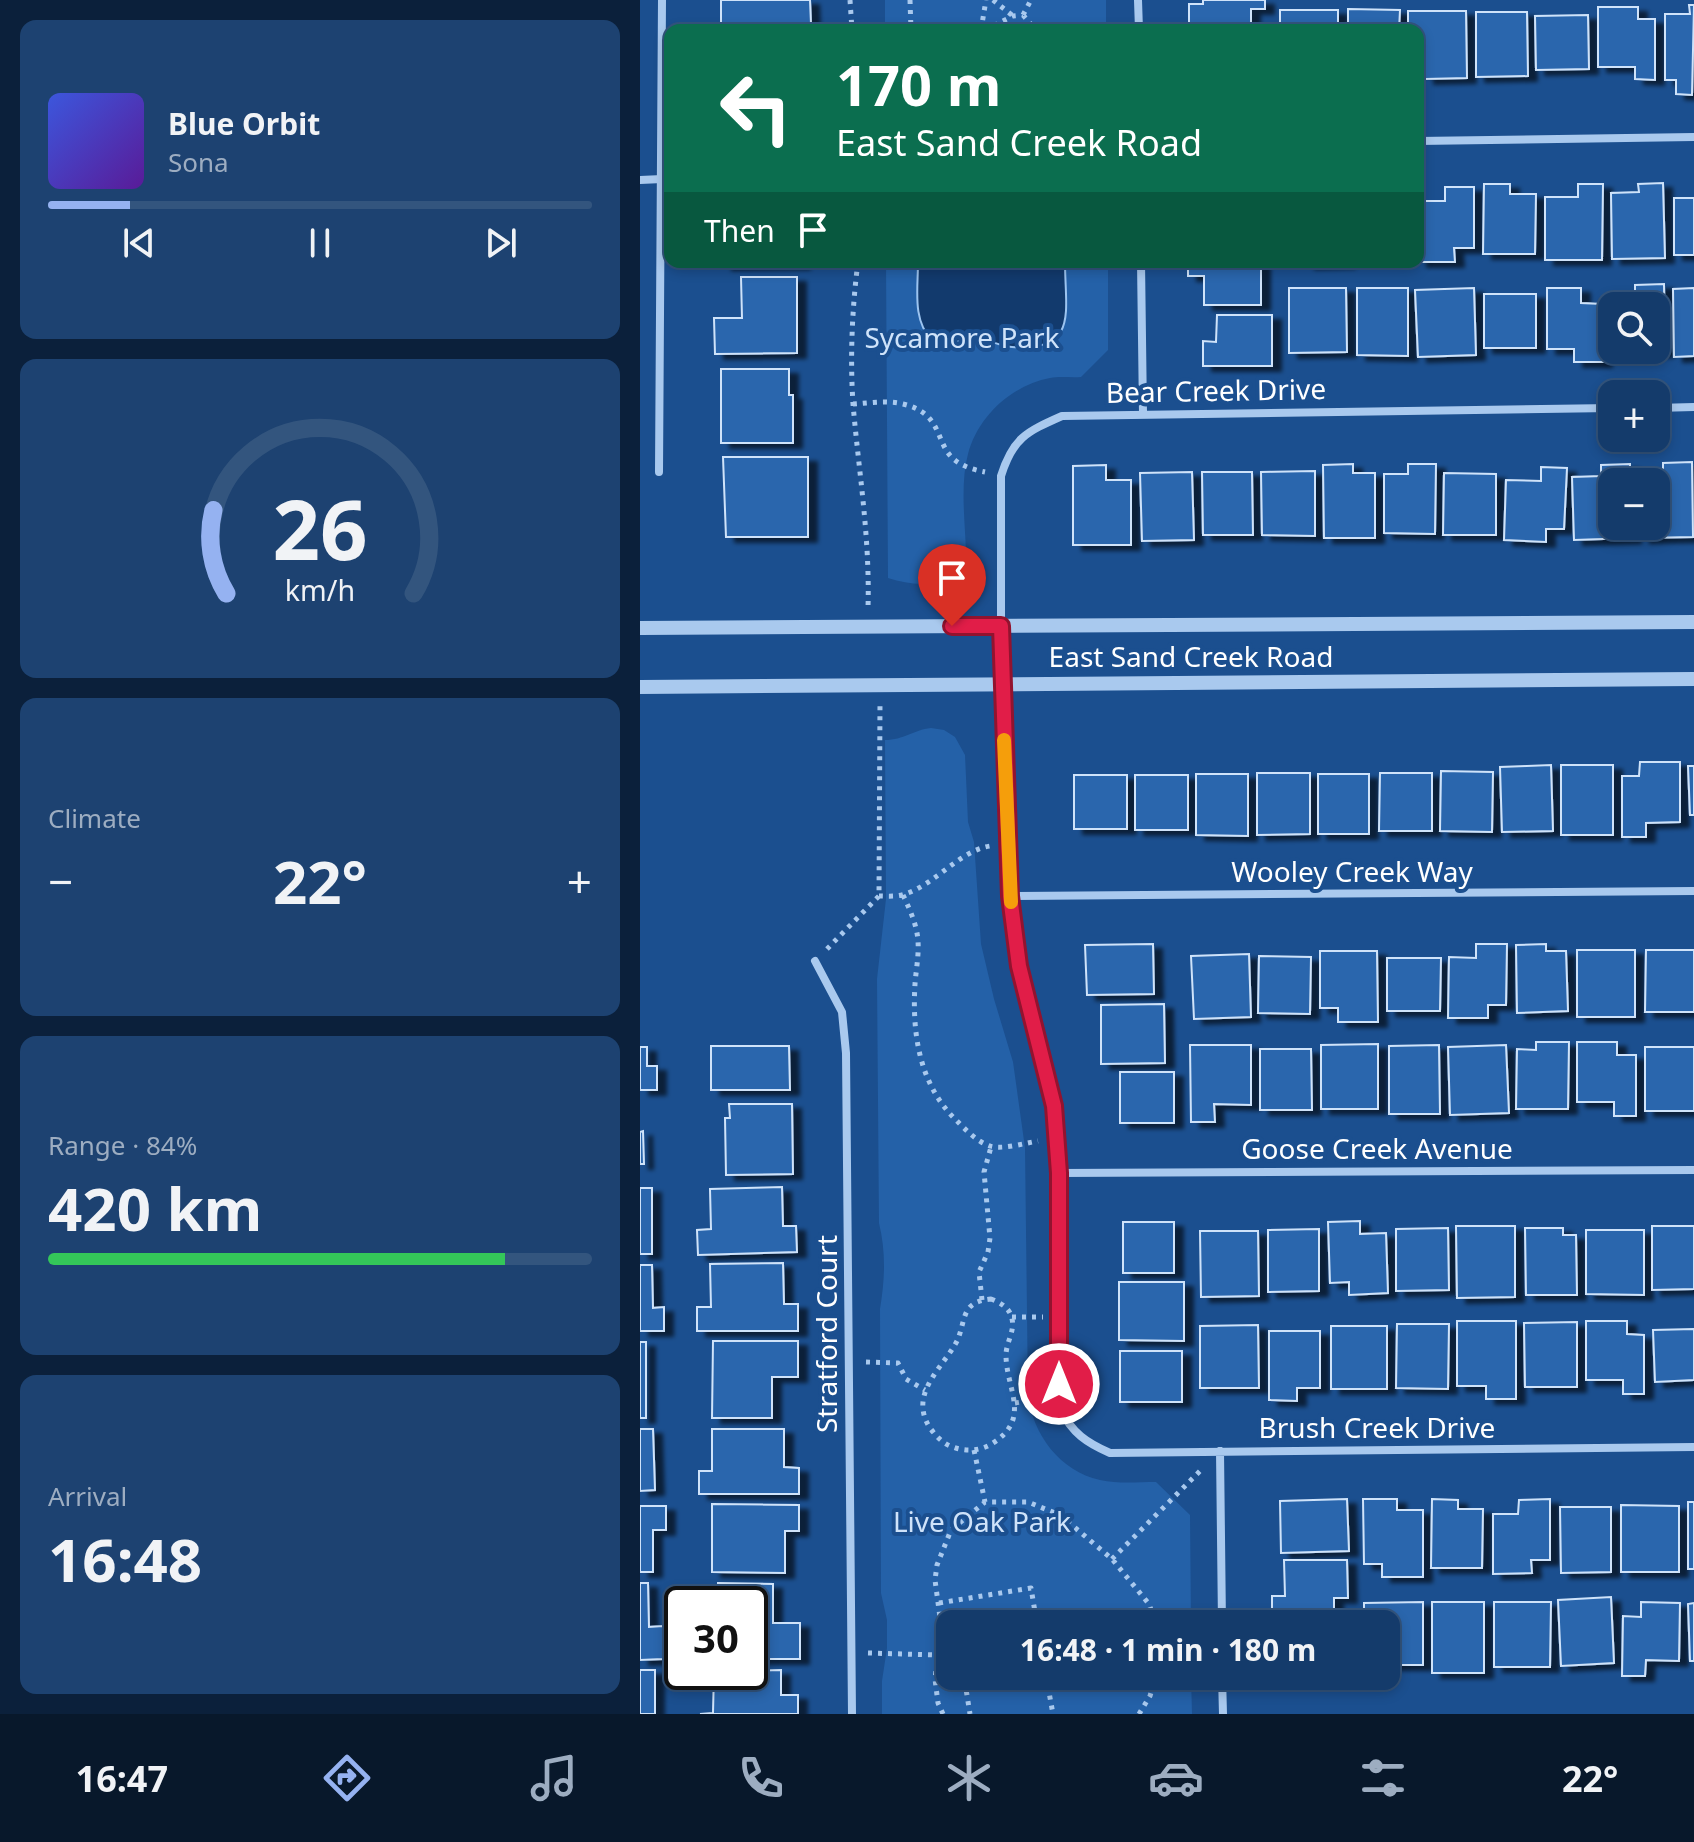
<!DOCTYPE html>
<meta charset="utf-8">
<style>
:root{--surface:#143b6b;--page:#1d4271;--text:#f1f3f6;--muted:#9dadc1;--line:#33557e;--accent:#95b2f1}
body{margin:0;font-family:"Noto Sans",sans-serif;background:var(--page);color:var(--text);height:100vh;display:flex;flex-direction:column;font-size:30px;white-space:nowrap}
*{box-sizing:border-box;margin:0}
p{font-size:26px;color:var(--muted)}
.icon{flex:none;width:44px;height:44px;fill:none;stroke:currentColor;stroke-width:2;stroke-linecap:round;stroke-linejoin:round}
.map{position:relative;flex:1;overflow:hidden}
.details{display:flex;flex-direction:column;gap:20px;padding:20px;background:#0b203b;width:640px}
.details>*{flex:none}
.top-card{position:absolute;left:24px;top:24px;width:760px;height:244px;border-radius:16px;box-shadow:0 4px 12px #0003,0 0 0 2px var(--line);background:#0b6e4f;color:#fff;overflow:hidden}
.tools{position:absolute;left:958px;top:292px;display:grid;gap:16px}
.tools a{display:grid;place-items:center;width:72px;height:72px;border-radius:16px;background:var(--surface);box-shadow:0 4px 12px #0003,0 0 0 2px var(--line);font-size:40px}
.speed{position:absolute;left:24px;top:1586px;display:flex;gap:16px;font-size:40px;font-weight:700;text-align:center}
.speed>*{display:grid;place-content:center;width:104px;height:104px;border-radius:50%;background:var(--surface);box-shadow:0 4px 12px #0003,0 0 0 2px var(--line);line-height:1}
.speed .limit{border:4px solid #111;border-radius:12px;background:#fff;color:#111}
.pin{position:absolute;display:grid;place-items:center;width:68px;height:68px;color:#fff;margin:-82px -34px;border-radius:50% 50% 50% 0;rotate:-45deg;box-shadow:0 0 8px #0007}
.pin .icon{rotate:45deg}
.me{position:absolute;width:88px;margin:-44px;rotate:0deg;stroke-linejoin:round;filter:drop-shadow(0 0 6px #0008)}
.turn{display:flex;align-items:center;gap:28px;height:168px;padding:0 40px;font-size:36px}
.turn .icon{width:104px;height:104px;stroke-width:2.5}
.turn b{display:block;font-size:56px;line-height:68px}
.then{display:flex;align-items:center;height:76px;padding:0 40px;background:#0003;gap:16px;font-size:30px}
.big{font-size:60px;font-weight:700;line-height:1.1}
.details .tile{flex:1;display:flex;flex-direction:column;justify-content:center;gap:12px;min-width:0;padding:0 28px;border-radius:16px;background:var(--page)}
.details .dial{align-items:center;gap:0}
.dial svg{height:208px;overflow:visible;fill:none;stroke:var(--line);stroke-width:7;stroke-linecap:round;text-anchor:middle}
.dial text{fill:var(--text);stroke:none}
.song{display:flex;align-items:center;gap:24px}
.cover{width:96px;height:96px;border-radius:12px;background:linear-gradient(135deg,hsl(230 70% 55%),hsl(270 70% 35%))}
.played{height:8px;border-radius:4px;background:linear-gradient(90deg,var(--accent) 15%,var(--line) 15%)}
.keys{display:flex;justify-content:space-around;direction:ltr}
.heat{display:flex;justify-content:space-between;align-items:center;font-size:44px;direction:ltr}
.charge{height:12px;border-radius:6px;background:linear-gradient(90deg,#34c759 84%,var(--line) 0)}
.trip{position:absolute;left:296px;top:1610px;width:464px;height:80px;border-radius:16px;background:var(--surface);box-shadow:0 4px 12px #0003,0 0 0 2px var(--line);font-weight:700;line-height:80px;text-align:center}
.menu{display:flex;height:128px;justify-content:space-around;align-items:center;background:#08182b;color:var(--muted)}
.menu .icon{width:56px;height:56px}
.menu .selected{color:var(--accent)}
.menu b{font-size:36px;color:var(--text)}
main{display:flex;flex:1;min-height:0}
.map>svg:first-child{display:block}
.green{fill:#2461a8}
.water{fill:#123a6d;stroke:#9cc4f0;stroke-width:2}
.building{fill:#2a66ad;stroke:#cfe3fa;stroke-width:2;filter:url(#shadow)}
.lines{fill:none;stroke-linecap:round;stroke-linejoin:round}
.path{stroke:#a9c9ee;stroke-width:5;stroke-dasharray:4 6;stroke-linecap:butt}
.minor{stroke:#a9c9ee;stroke-width:8}
.tertiary{stroke:#a9c9ee;stroke-width:14}
.route-casing{stroke:#92132f;stroke-width:20}
.route{stroke:#e11d48;stroke-width:14}
.slow{stroke:#f59e0b;stroke-width:14}
.labels{text-anchor:middle;stroke-width:8;stroke-linejoin:round;paint-order:stroke}
.park-label{font-size:28px;fill:#cfe3fa;stroke:#1b4f8f}
.street-label{font-size:28px;fill:#fff;stroke:#1b4f8f}
</style>
<main>
<section class="details">
<div class="tile">
<div class="song"><i class="cover"></i><div><b>Blue Orbit</b><p>Sona</p></div></div>
<div class="played"></div>
<div class="keys"><svg class="icon" aria-label="previous" viewBox="0 0 24 24"><path d="M18 5L8 12l10 7zM5 5v14"/></svg><svg class="icon" aria-label="pause" viewBox="0 0 24 24"><path d="M8 5v14M16 5v14"/></svg><svg class="icon" aria-label="next" viewBox="0 0 24 24"><path d="M6 5l10 7-10 7zM19 5v14"/></svg></div>
</div>
<div class="tile dial"><svg viewBox="0 0 100 80">
<path d="M14 69A42 42 0 1 1 86 69"/>
<path d="M14 69A42 42 0 0 1 9 37" stroke="#95b2f1"/>
<text x="50" y="56" font-size="32" font-weight="700">26</text>
<text x="50" y="72" font-size="11">km/h</text>
</svg></div>
<div class="tile"><p>Climate</p>
<div class="heat"><a>−</a><b class="big">22°</b><a>+</a></div>
</div>
<div class="tile"><p>Range · 84%</p><b class="big">420 km</b><div class="charge"></div></div>
<div class="tile"><p>Arrival</p><b class="big">16:48</b></div>
</section>
<div class="map">
<svg width="1054" height="1714" viewBox="0 0 1054 1714">
<defs>
<filter id="shadow"><feDropShadow dx="9" dy="5" stdDeviation="2" flood-color="#0009"/></filter>
</defs>
<rect width="100%" height="100%" fill="#1b4f8f"/>
<path class="green" d="M 245,0 L 466,0 L 466,30 L 245,30 Z
M 246,262 L 468,262 L 468,350 L 441,377 C 431,378 420,376 410,378 C 372,385 338,416 328,454 C 320,484 325,521 326,552 C 314,589 280,588 248,578 Z
M 291,728 L 304,730 L 315,737 L 325,755 L 328,822 L 334,842 L 341,944 L 354,999 L 373,1062 L 385,1148 L 388,1395 C 393,1435 420,1471 460,1480 C 478,1484 498,1482 516,1482 L 550,1515 L 551,1624 L 310,1624 L 310,1676 L 551,1676 L 552,1714 L 242,1714 L 242,1681 L 247,1648 L 247,1620 L 241,1593 L 240,1309 C 245,1279 246,1252 239,1223 L 237,979 L 246,899 L 245,740 C 264,740 273,730 291,728 Z"/>
<path class="water" d="M 278,262 L 425,262 C 425,312 439,352 372,347 C 359,346 347,339 335,337 C 327,336 318,343 310,343 C 305,344 297,342 292,341 C 272,319 278,290 278,262 Z"/>
<path class="building" d="M 81,0 L 170,0 L 171,24 L 81,25 Z
M 563,0 L 625,0 L 625,9 L 611,9 L 611,28 L 549,27 L 549,4 L 563,4 Z
M 1049,5 L 1054,5 L 1052,95 L 1036,94 L 1036,80 L 1025,80 L 1025,14 L 1050,14 Z
M 958,7 L 998,7 L 998,19 L 1015,19 L 1015,80 L 995,79 L 995,67 L 958,67 Z
M 708,9 L 760,10 L 759,30 L 708,30 Z
M 640,10 L 698,10 L 698,30 L 640,30 Z
M 768,11 L 826,11 L 827,78 L 785,79 L 785,72 L 778,72 L 778,30 L 768,30 Z
M 836,12 L 887,12 L 888,76 L 836,77 Z
M 948,15 L 949,69 L 896,70 L 895,16 Z
M 1023,183 L 1025,258 L 972,259 L 971,193 L 999,192 L 998,184 Z
M 844,184 L 870,184 L 870,194 L 896,194 L 895,254 L 843,254 Z
M 938,184 L 963,184 L 962,260 L 905,260 L 905,197 L 938,197 Z
M 805,187 L 834,187 L 834,248 L 814,248 L 815,262 L 778,262 L 778,201 L 805,201 Z
M 1034,198 L 1054,198 L 1054,255 L 1034,255 Z
M 83,262 L 161,262 L 161,264 L 83,265 Z
M 548,262 L 621,262 L 621,305 L 564,305 L 564,276 L 548,276 Z
M 666,262 L 706,262 L 706,263 L 666,264 Z
M 101,277 L 157,277 L 157,353 L 75,354 L 74,318 L 102,318 Z
M 1024,284 L 1025,352 L 973,352 L 973,350 L 1016,350 L 1016,306 L 972,306 L 972,293 L 995,293 L 995,285 Z
M 649,288 L 706,288 L 707,352 L 649,353 Z
M 717,288 L 768,288 L 768,356 L 717,355 Z
M 834,288 L 836,355 L 778,357 L 775,290 Z
M 907,288 L 941,288 L 941,303 L 963,304 L 963,362 L 934,362 L 934,349 L 907,349 Z
M 1054,288 L 1054,356 L 1034,357 L 1033,289 Z
M 844,294 L 896,294 L 896,348 L 844,348 Z
M 577,315 L 632,315 L 632,366 L 563,366 L 563,341 L 576,342 Z
M 81,369 L 149,369 L 149,395 L 153,395 L 153,443 L 81,443 Z
M 83,457 L 168,457 L 168,537 L 86,537 Z
M 1052,462 L 1053,537 L 1001,538 L 1001,526 L 1016,526 L 1016,482 L 1000,482 L 1000,470 L 1023,470 L 1023,463 Z
M 713,464 L 713,473 L 735,473 L 735,538 L 684,538 L 683,465 Z
M 768,464 L 796,464 L 795,534 L 744,533 L 744,474 L 768,474 Z
M 990,464 L 990,482 L 972,482 L 972,526 L 992,526 L 992,538 L 934,540 L 932,477 L 961,476 L 961,465 Z
M 466,465 L 466,480 L 491,480 L 491,545 L 433,545 L 433,466 Z
M 901,467 L 927,468 L 924,529 L 906,529 L 906,542 L 864,540 L 866,480 L 901,481 Z
M 675,471 L 675,536 L 622,535 L 621,472 Z
M 552,472 L 554,540 L 502,541 L 500,473 Z
M 562,472 L 612,472 L 613,535 L 563,535 Z
M 804,473 L 856,474 L 856,535 L 803,535 Z
M 1000,762 L 1040,762 L 1040,822 L 1006,823 L 1006,837 L 982,837 L 982,776 L 999,776 Z
M 911,765 L 913,831 L 862,832 L 860,767 Z
M 921,765 L 973,765 L 973,835 L 921,835 Z
M 1048,766 L 1054,766 L 1054,815 L 1050,815 Z
M 801,771 L 853,772 L 852,832 L 800,831 Z
M 617,773 L 670,773 L 670,834 L 617,835 Z
M 740,773 L 792,773 L 792,831 L 739,831 Z
M 556,774 L 608,774 L 608,836 L 556,835 Z
M 678,774 L 729,774 L 729,834 L 678,834 Z
M 434,775 L 487,775 L 487,829 L 434,829 Z
M 495,775 L 548,775 L 548,830 L 495,830 Z
M 513,944 L 514,994 L 447,995 L 445,945 Z
M 836,944 L 867,944 L 866,1005 L 848,1005 L 848,1018 L 808,1018 L 809,957 L 836,958 Z
M 906,944 L 906,951 L 926,951 L 928,1011 L 877,1013 L 876,945 Z
M 937,950 L 995,950 L 995,1017 L 937,1017 Z
M 1006,950 L 1054,950 L 1054,1012 L 1005,1012 Z
M 680,951 L 737,951 L 738,1022 L 698,1022 L 698,1008 L 680,1008 Z
M 609,954 L 611,1017 L 554,1019 L 551,956 Z
M 619,956 L 671,957 L 670,1014 L 618,1013 Z
M 747,958 L 801,958 L 800,1011 L 747,1011 Z
M 524,1004 L 525,1063 L 461,1064 L 461,1005 Z
M 896,1042 L 929,1042 L 928,1109 L 876,1109 L 877,1049 L 896,1050 Z
M 937,1042 L 977,1042 L 977,1055 L 996,1055 L 996,1116 L 974,1116 L 974,1102 L 937,1102 Z
M 738,1044 L 738,1109 L 681,1109 L 681,1045 Z
M 550,1045 L 611,1045 L 611,1105 L 574,1104 L 575,1122 L 551,1122 Z
M 799,1045 L 800,1114 L 749,1114 L 749,1046 Z
M 866,1045 L 869,1113 L 810,1115 L 808,1047 Z
M 71,1046 L 149,1046 L 150,1090 L 71,1090 Z
M 0,1047 L 7,1047 L 7,1066 L 17,1066 L 17,1090 L 0,1090 Z
M 1005,1047 L 1054,1047 L 1054,1111 L 1005,1111 Z
M 620,1049 L 671,1049 L 672,1110 L 620,1110 Z
M 480,1072 L 534,1072 L 534,1123 L 480,1123 Z
M 89,1104 L 152,1104 L 153,1174 L 86,1175 L 85,1118 L 90,1118 Z
M 3,1131 L 4,1164 L 0,1164 L 0,1132 Z
M 142,1187 L 143,1226 L 156,1226 L 157,1252 L 58,1255 L 57,1230 L 71,1229 L 70,1189 Z
M 0,1188 L 12,1188 L 12,1254 L 0,1254 Z
M 720,1221 L 720,1234 L 746,1233 L 748,1293 L 709,1295 L 709,1282 L 690,1283 L 688,1222 Z
M 483,1222 L 534,1222 L 534,1273 L 483,1273 Z
M 816,1226 L 875,1226 L 875,1297 L 817,1298 Z
M 1012,1226 L 1054,1226 L 1054,1289 L 1012,1290 Z
M 808,1228 L 809,1290 L 756,1291 L 756,1229 Z
M 885,1228 L 923,1228 L 923,1235 L 936,1235 L 937,1295 L 886,1295 Z
M 679,1229 L 679,1291 L 628,1292 L 628,1230 Z
M 946,1230 L 1004,1230 L 1004,1295 L 946,1294 Z
M 560,1231 L 618,1231 L 619,1296 L 561,1297 Z
M 143,1263 L 144,1304 L 158,1304 L 158,1331 L 57,1331 L 57,1307 L 71,1307 L 70,1264 Z
M 0,1265 L 12,1265 L 13,1308 L 24,1307 L 24,1331 L 0,1331 Z
M 479,1282 L 544,1282 L 544,1341 L 479,1340 Z
M 817,1321 L 876,1321 L 876,1399 L 846,1399 L 846,1386 L 817,1386 Z
M 946,1321 L 987,1321 L 987,1334 L 1004,1335 L 1004,1394 L 983,1394 L 983,1380 L 946,1380 Z
M 937,1322 L 937,1387 L 885,1387 L 884,1323 Z
M 757,1324 L 809,1324 L 808,1389 L 756,1388 Z
M 618,1325 L 619,1388 L 560,1388 L 560,1326 Z
M 691,1326 L 747,1326 L 747,1389 L 691,1389 Z
M 1054,1329 L 1054,1380 L 1015,1382 L 1013,1330 Z
M 629,1331 L 680,1331 L 680,1388 L 657,1388 L 657,1401 L 629,1400 Z
M 73,1341 L 158,1341 L 158,1377 L 132,1377 L 132,1418 L 72,1418 Z
M 0,1342 L 6,1342 L 6,1418 L 0,1418 Z
M 480,1351 L 542,1351 L 542,1402 L 480,1402 Z
M 0,1429 L 13,1429 L 15,1490 L 0,1491 Z
M 72,1429 L 144,1429 L 144,1467 L 159,1468 L 159,1494 L 59,1494 L 59,1471 L 72,1471 Z
M 707,1499 L 709,1551 L 641,1553 L 640,1501 Z
M 723,1499 L 757,1499 L 757,1510 L 783,1510 L 783,1577 L 742,1577 L 742,1564 L 724,1564 Z
M 792,1499 L 818,1500 L 818,1509 L 843,1509 L 842,1568 L 791,1568 Z
M 910,1499 L 910,1560 L 891,1560 L 892,1573 L 853,1574 L 853,1514 L 878,1514 L 879,1500 Z
M 1048,1502 L 1054,1502 L 1054,1569 L 1048,1569 Z
M 72,1504 L 159,1505 L 159,1531 L 145,1531 L 145,1573 L 72,1572 Z
M 981,1505 L 1039,1506 L 1039,1572 L 981,1572 Z
M 0,1506 L 26,1506 L 26,1530 L 13,1530 L 13,1572 L 0,1572 Z
M 920,1507 L 971,1507 L 971,1572 L 921,1573 Z
M 644,1560 L 707,1560 L 708,1598 L 694,1598 L 694,1617 L 632,1618 L 632,1596 L 645,1596 Z
M 0,1583 L 8,1583 L 9,1627 L 23,1626 L 23,1659 L 0,1660 Z
M 78,1583 L 133,1584 L 133,1623 L 160,1623 L 160,1659 L 110,1659 L 110,1604 L 78,1604 Z
M 971,1597 L 974,1663 L 921,1666 L 918,1600 Z
M 783,1602 L 783,1665 L 746,1665 L 746,1624 L 724,1624 L 724,1603 Z
M 792,1602 L 844,1602 L 844,1673 L 792,1673 Z
M 854,1602 L 911,1602 L 910,1667 L 854,1667 Z
M 1001,1602 L 1040,1603 L 1039,1661 L 1006,1660 L 1005,1676 L 982,1676 L 983,1616 L 1001,1617 Z
M 1054,1603 L 1054,1661 L 1050,1661 L 1048,1604 Z
M 0,1670 L 15,1670 L 15,1714 L 0,1714 Z
M 141,1670 L 141,1695 L 158,1695 L 158,1714 L 60,1714 L 73,1713 L 74,1672 Z
M 648,1676 L 700,1676 L 700,1677 L 648,1679 Z"/>
<g class="lines">
<path class="path" d="M 210,0 L 212,30
M 270,0 L 271,30
M 353,0 L 373,16
M 383,15 L 396,30
M 383,15 L 391,0
M 341,30 L 346,0
M 345,30 L 373,16 L 383,15
M 218,262 C 212,308 210,358 213,404 C 219,474 230,537 228,608
M 213,404 C 229,403 247,400 263,404 C 305,414 294,445 316,461 C 324,467 335,470 345,472
M 263,895 C 270,910 277,925 278,941 C 279,955 276,970 275,984 C 272,1033 279,1084 316,1120 C 325,1129 337,1142 350,1146 C 362,1150 385,1143 398,1141
M 239,896 C 247,896 257,897 265,894 C 296,884 319,851 350,846
M 187,949 L 239,896 L 240,704
M 351,1299 C 361,1303 370,1308 372,1319 C 375,1331 366,1343 366,1355 C 366,1389 392,1418 353,1443 C 341,1451 326,1452 313,1447 C 303,1444 296,1436 290,1428 C 268,1394 302,1369 317,1341 C 322,1331 323,1315 329,1308 C 335,1301 343,1300 351,1299 Z
M 342,1300 L 339,1272 L 348,1252 L 350,1238 L 344,1172 L 351,1147
M 372,1317 L 403,1317
M 226,1362 L 258,1363 L 266,1379 L 285,1390
M 375,1403 L 406,1398
M 334,1450 L 345,1502
M 472,1559 L 562,1469
M 299,1603 L 391,1588 L 397,1624
M 228,1653 L 297,1655 L 310,1671
M 314,1676 L 326,1689 L 330,1714
M 406,1676 L 413,1714
M 303,1714 L 298,1703 L 295,1679 L 301,1625 L 295,1580 L 297,1565 L 311,1530 L 345,1502 L 388,1502 L 420,1515 L 472,1559 L 509,1604 L 516,1624
M 499,1714 L 510,1696 L 516,1676"/>
<path class="minor" d="M 498,0 L 499,30
M 778,141 L 1054,137
M 0,180 L 22,179
M 501,262 L 503,414
M 972,408 L 422,416 C 386,432 373,438 361,476 L 361,626 L 370,896 L 379,966 L 414,1106 L 419,1173 L 421,1410 C 432,1433 447,1443 470,1453 L 1054,1447
M 1016,408 L 1054,407
M 19,472 L 22,0
M 370,896 L 1054,891
M 175,961 L 202,1012 L 206,1053 L 212,1714
M 419,1173 L 1054,1170
M 580,1451 L 582,1624
M 582,1676 L 583,1714"/>
<path class="tertiary" d="M 0,628 L 1054,622
M 0,687 L 1054,679"/>
</g>
<g class="lines">
<g class="route-casing">
<path id="route" d="M 312,626 L 361,626 L 370,896 L 379,966 L 414,1106 L 419,1173 L 419,1384"/>
</g>
<use href="#route" class="route"/>
<path class="slow" d="M 364,740 L 371,902"/>
</g>
<g class="labels">
<g class="park-label">
<text x="322" y="348">Sycamore Park</text>
<text x="342" y="1532">Live Oak Park</text>
</g>
<g class="street-label">
<text transform="translate(576 391) rotate(-1)" y="10">Bear Creek Drive</text>
<text x="551" y="667">East Sand Creek Road</text>
<text x="712" y="882">Wooley Creek Way</text>
<text x="737" y="1159">Goose Creek Avenue</text>
<text transform="translate(187 1334) rotate(-90)" y="10">Stratford Court</text>
<text x="737" y="1438">Brush Creek Drive</text>
</g>
</g>
</svg>
<div class="tools">
<a><svg class="icon" aria-label="search" viewBox="0 0 24 24"><circle cx="10" cy="10" r="6"/><path d="M15 15l6 6"/></svg></a>
<a>+</a>
<a>−</a>
</div>
<div class="speed"><div class="limit">30</div></div>
<div class="pin" style="left:312px;top:626px;background:#d93025"><svg class="icon" aria-label="arrive" viewBox="0 0 24 24"><path d="M6 21V4h12l-3 4 3 4H6"/></svg></div>
<svg class="me" style="left:419px;top:1384px" viewBox="-20 -20 40 40"><circle r="17" fill="#e11d48" stroke="#fff" stroke-width="3"/><path d="M0-11L8 9 0 5-8 9z" fill="#fff"/></svg>
<div class="trip">16:48 · 1 min · 180 m</div>
<div class="top-card">
<div class="turn"><svg class="icon" aria-label="left" viewBox="0 0 24 24"><path d="M17 20v-9H6M10 6l-5 5 5 5"/></svg><div><b>170 m</b>East Sand Creek Road</div></div>
<div class="then">Then<svg class="icon" aria-label="arrive" viewBox="0 0 24 24"><path d="M6 21V4h12l-3 4 3 4H6"/></svg></div>
</div>
</div>
</main>
<nav class="menu">
<b>16:47</b>
<svg class="icon selected" aria-label="directions" viewBox="0 0 24 24"><path d="M12 3l9 9-9 9-9-9zM9 14v-3h6M13 9l2 2-2 2"/></svg>
<svg class="icon" aria-label="music" viewBox="0 0 24 24"><path d="M9 18V5l10-2v13"/><circle cx="6" cy="18" r="3"/><circle cx="16" cy="16" r="3"/></svg>
<svg class="icon" aria-label="phone" viewBox="0 0 24 24"><path d="M5 4h4l2 5-3 2q2 4 5 5l2-3 5 2v4C11 20 4 13 5 4z"/></svg>
<svg class="icon" aria-label="climate" viewBox="0 0 24 24"><path d="M12 3v18M4 7l16 10M4 17L20 7"/></svg>
<svg class="icon" aria-label="car" viewBox="0 0 24 24"><path d="M5 17H2v-5l4-1 3-4h7l3 4 3 1v5h-3M9 17h6M6 11h13"/><circle cx="7" cy="17" r="2"/><circle cx="17" cy="17" r="2"/></svg>
<svg class="icon" aria-label="filters" viewBox="0 0 24 24"><path d="M4 7h16M4 17h16"/><circle cx="9" cy="7" r="2"/><circle cx="15" cy="17" r="2"/></svg>
<b>22°</b>
</nav>
